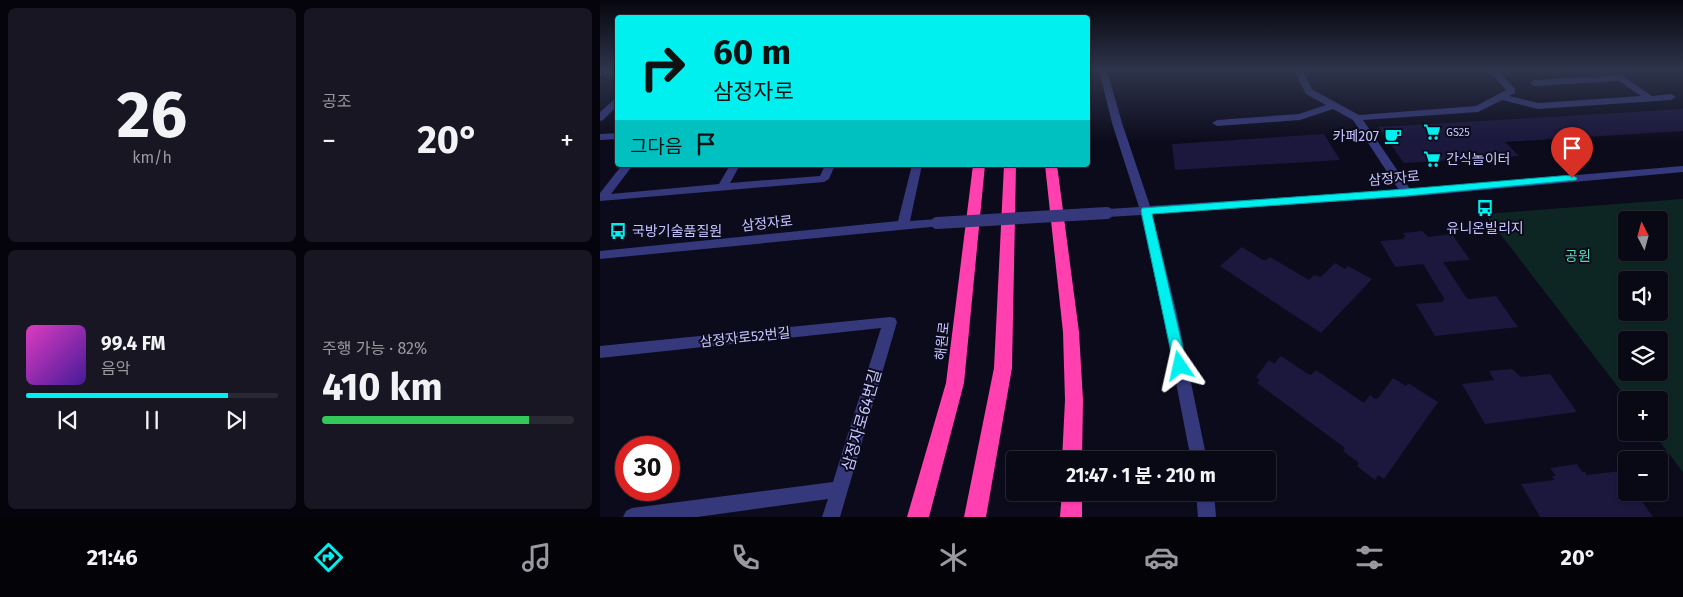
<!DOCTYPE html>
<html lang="ko">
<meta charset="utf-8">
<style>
:root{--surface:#090815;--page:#171622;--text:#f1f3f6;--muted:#999aa0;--line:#292934;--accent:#00f0f0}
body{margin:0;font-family:"Fira Sans","Noto Sans KR",sans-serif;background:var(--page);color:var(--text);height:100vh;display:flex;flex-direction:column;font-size:19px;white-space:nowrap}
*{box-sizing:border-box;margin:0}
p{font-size:16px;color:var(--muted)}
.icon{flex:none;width:28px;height:28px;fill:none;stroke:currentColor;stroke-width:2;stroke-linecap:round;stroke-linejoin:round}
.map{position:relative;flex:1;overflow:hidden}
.side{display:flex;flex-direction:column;gap:8px;padding:8px;background:#05040c;width:600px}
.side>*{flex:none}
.banner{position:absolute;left:15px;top:15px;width:475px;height:152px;border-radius:5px;box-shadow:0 1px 4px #0004,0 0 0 1px var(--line);background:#00f0f0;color:#111;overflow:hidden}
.needle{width:32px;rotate:354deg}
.tools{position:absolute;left:1018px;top:211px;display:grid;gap:10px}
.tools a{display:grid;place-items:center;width:50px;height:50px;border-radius:5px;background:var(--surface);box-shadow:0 1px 4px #0004,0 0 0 1px var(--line);font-size:25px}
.speed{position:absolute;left:15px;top:436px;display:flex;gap:10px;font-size:25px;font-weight:700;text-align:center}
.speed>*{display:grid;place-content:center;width:65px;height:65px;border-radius:50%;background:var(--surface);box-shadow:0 1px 4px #0004,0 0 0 1px var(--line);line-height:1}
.speed .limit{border:8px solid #d22;background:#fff;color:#111}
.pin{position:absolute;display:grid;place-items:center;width:42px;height:42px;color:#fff;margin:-51px -21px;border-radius:50% 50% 50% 0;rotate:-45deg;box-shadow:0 0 5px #0007}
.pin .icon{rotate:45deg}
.me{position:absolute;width:55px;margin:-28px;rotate:349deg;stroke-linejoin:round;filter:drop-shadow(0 0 4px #0008)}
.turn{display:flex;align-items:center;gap:18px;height:105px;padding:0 15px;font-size:22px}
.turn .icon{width:65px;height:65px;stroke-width:2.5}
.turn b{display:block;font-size:35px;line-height:42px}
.then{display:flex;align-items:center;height:48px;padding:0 15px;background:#0003;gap:10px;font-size:19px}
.big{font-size:38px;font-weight:700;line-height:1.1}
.side .tile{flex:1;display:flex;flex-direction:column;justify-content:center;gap:8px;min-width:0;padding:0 18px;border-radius:8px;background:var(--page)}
.side .dial{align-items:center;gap:0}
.dial b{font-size:65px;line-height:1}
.song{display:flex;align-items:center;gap:15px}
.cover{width:60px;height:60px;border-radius:8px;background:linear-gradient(135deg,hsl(310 70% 55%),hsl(260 70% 35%))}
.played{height:5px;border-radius:2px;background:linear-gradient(90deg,var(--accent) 80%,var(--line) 80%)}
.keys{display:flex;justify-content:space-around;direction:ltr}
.heat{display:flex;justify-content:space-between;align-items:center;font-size:28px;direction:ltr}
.charge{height:8px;border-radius:4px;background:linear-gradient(90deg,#34c759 82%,var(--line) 0)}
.side .tiles{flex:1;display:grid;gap:8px;grid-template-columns:repeat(2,1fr)}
.trip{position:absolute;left:406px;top:451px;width:270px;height:50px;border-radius:5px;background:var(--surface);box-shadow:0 1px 4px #0004,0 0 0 1px var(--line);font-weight:700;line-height:50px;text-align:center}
.tabs{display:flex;height:80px;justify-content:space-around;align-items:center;background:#040308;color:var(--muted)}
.tabs .icon{width:35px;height:35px}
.tabs .on{color:var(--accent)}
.tabs b{font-size:22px;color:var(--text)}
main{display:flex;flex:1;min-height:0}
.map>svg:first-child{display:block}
.green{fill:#0e2623;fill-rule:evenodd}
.building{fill:#1b173d}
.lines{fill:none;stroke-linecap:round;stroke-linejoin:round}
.path{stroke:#2bae99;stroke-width:2.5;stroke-dasharray:2 3;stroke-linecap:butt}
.minor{fill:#35397c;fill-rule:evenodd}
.highway{fill:#ff40ae;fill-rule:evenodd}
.minor-bridge{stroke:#35397c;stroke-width:12}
.route{fill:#00f0f0;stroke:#009c9c}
.labels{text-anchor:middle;stroke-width:4;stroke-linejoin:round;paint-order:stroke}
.far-poi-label{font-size:11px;fill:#c6c5ff;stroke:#0c0b1c;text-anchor:start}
.poi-label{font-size:14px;fill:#c6c5ff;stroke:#0c0b1c;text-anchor:start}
.street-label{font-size:14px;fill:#c6c5ff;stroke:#0c0b1c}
.park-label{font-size:14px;fill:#51dfae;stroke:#0c0b1c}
.near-street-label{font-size:16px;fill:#c6c5ff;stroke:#0c0b1c}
</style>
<main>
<section class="side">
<div class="tiles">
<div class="tile dial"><b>26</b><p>km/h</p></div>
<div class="tile"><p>공조</p>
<div class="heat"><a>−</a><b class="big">20°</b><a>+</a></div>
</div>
<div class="tile">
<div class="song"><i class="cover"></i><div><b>99.4 FM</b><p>음악</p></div></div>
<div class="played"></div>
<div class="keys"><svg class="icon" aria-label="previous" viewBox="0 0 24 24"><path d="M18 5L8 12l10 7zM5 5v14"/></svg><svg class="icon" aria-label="pause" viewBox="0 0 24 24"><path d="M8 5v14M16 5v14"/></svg><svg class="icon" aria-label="next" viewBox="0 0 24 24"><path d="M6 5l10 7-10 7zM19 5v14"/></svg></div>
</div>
<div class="tile"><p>주행 가능 · 82%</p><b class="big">410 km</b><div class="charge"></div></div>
</div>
</section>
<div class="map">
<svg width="1083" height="517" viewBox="0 0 1083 517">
<rect width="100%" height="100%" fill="#0c0b1c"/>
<path class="green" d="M 1083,199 L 1083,472 L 1053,433 L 1059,432 L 1059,400 L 1028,400 L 885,214 ZM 1026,220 L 1059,220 L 1059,252 L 1026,252 ZM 1026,280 L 1059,280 L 1059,312 L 1026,312 ZM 1026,340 L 1059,340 L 1059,372 L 1026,372 Z"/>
<path class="building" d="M 1083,109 L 1083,131 L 905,142 L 919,156 L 804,163 L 778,127 Z
M 724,134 L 740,160 L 575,170 L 572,144 Z
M 822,231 L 828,237 L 852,234 L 870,260 L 843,262 L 866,297 L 869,299 L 896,296 L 918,327 L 835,336 L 816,304 L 843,302 L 842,300 L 845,300 L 823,264 L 795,267 L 780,241 L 804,239 L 803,237 L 806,237 L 803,233 Z
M 642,247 L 663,260 L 666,260 L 670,257 L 709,280 L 714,275 L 721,277 L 735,263 L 745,269 L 748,266 L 772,279 L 721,333 L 620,266 Z
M 681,356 L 708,374 L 711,375 L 716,370 L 764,403 L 770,395 L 775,399 L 778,398 L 793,378 L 806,386 L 808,383 L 838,402 L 784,479 L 778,475 L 775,480 L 757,466 L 759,463 L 743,451 L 745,448 L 657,383 L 660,380 L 656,377 L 669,360 L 674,364 Z
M 912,369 L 921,377 L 950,374 L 977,412 L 885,424 L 862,384 L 894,380 L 889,371 Z
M 977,464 L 982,472 L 985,472 L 987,475 L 1020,471 L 1026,480 L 1026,492 L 1035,492 L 1053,517 L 940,517 L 921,484 L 954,480 L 952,476 L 956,476 L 950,468 Z"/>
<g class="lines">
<path class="path" d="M 0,74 L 18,71"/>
<path class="minor" d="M 499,70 L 507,70 L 522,123 L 550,206 L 799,190 L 753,120 L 733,109 L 700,120 L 617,126 L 612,123 L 617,120 L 699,114 L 726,105 L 706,94 L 694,70 L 702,70 L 713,90 L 759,115 L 876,106 L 906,90 L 888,70 L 897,70 L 915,89 L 915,93 L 909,96 L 938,103 L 1041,96 L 1019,81 L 934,86 L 930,83 L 934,80 L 1021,75 L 1052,96 L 1071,94 L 1076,97 L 1071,100 L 938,109 L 902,100 L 878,112 L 763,120 L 810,189 L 1083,166 L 1083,172 L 807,197 L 552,214 L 576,310 L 607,460 L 591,460 L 562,310 L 541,215 L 507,217 L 501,213 L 507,209 L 539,207 L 512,123 Z
M 18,96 L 18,105 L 3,120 L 0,121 L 0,112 Z
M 18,133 L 18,139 L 0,140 L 0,134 Z
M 22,165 L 33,165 L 11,194 L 119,184 L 130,165 L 140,165 L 130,183 L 220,176 L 225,165 L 235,165 L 229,179 L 224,182 L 0,201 L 0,193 Z
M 312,165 L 322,165 L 310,221 L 337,219 L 341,220 L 343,223 L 341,226 L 0,259 L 0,251 L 298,221 Z
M 290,317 L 295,318 L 297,322 L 240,517 L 222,517 L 228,499 L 97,517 L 23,517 L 26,511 L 32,508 L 233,482 L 281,328 L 0,358 L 0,346 Z
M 596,492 L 614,492 L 616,517 L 598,517 Z"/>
<path class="highway" d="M 373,165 L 385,165 L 364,383 L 329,517 L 307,517 L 346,383 Z
M 404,165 L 416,165 L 412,368 L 386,517 L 364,517 L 394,368 Z
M 445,165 L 457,165 L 479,332 L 483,400 L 482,460 L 462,460 L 465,400 L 463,332 Z
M 462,492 L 482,492 L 482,517 L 460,517 Z"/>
<path class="minor-bridge" d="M 337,223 L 507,213"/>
</g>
<linearGradient id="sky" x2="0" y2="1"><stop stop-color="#07060f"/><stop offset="0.49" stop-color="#2e344b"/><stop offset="1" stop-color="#2e344b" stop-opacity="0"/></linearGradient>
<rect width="1083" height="142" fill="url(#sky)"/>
<path class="route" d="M 972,175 L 977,178 L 976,180 L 806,196 L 552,214 L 587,366 L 585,370 L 580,372 L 576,370 L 574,366 L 541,211 L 542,208 L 806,189 Z"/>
<defs>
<g id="supermarket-bare" transform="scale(1.35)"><path d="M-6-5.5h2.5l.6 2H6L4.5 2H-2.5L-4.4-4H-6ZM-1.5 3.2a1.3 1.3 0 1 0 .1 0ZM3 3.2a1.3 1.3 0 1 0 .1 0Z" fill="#00f0f0" stroke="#0c0b1c" stroke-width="2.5" paint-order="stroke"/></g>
<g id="cafe-bare" transform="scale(1.35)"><path d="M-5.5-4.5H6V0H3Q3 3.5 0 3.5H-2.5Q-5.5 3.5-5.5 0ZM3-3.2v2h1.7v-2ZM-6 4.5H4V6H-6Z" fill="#00f0f0" stroke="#0c0b1c" stroke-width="2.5" paint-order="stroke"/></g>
<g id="bus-bare" transform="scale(1.35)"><path d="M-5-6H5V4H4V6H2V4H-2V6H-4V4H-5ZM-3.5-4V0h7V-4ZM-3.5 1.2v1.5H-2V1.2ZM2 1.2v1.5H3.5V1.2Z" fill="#00f0f0" stroke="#0c0b1c" stroke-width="2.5" paint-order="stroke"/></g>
</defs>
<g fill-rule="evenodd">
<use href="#supermarket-bare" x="832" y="132"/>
<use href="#cafe-bare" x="793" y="136"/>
<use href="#supermarket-bare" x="832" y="159"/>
<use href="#bus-bare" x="885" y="208"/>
<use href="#bus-bare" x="18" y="231"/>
</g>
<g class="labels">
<g class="far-poi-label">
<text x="846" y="136">GS25</text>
</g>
<g class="poi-label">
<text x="779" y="141" text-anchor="end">카페207</text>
<text x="846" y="164">간식놀이터</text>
<text x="885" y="233" text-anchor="middle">유니온빌리지</text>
<text x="32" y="236">국방기술품질원</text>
</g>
<g class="street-label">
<text transform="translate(794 178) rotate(-5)" y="5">삼정자로</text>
<text transform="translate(167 223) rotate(-6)" y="5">삼정자로</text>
<text transform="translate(145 337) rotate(-6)" y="5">삼정자로52번길</text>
<text transform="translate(342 341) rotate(-84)" y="5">해원로</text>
</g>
<g class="park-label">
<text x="978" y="261">공원</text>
</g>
<g class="near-street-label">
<text transform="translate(261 420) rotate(-74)" y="6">삼정자로64번길</text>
</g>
</g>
</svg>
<div class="tools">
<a><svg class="needle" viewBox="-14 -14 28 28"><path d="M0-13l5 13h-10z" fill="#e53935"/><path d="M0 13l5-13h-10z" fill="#999aa0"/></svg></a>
<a><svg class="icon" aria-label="sound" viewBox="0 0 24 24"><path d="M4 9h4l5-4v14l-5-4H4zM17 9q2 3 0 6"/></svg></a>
<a><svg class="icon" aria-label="layers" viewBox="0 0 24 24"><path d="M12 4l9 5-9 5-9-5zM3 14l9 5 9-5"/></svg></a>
<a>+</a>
<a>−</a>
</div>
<div class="speed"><div class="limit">30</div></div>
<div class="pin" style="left:972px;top:178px;background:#d93025"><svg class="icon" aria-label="arrive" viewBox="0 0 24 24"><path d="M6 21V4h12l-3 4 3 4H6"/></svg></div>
<svg class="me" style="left:580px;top:366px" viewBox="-20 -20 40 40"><path d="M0-17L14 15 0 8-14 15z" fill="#00f0f0" stroke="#fff" stroke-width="4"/></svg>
<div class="trip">21:47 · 1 분 · 210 m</div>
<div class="banner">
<div class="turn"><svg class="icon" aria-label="right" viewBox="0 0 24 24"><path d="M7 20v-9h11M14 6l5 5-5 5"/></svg><div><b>60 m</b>삼정자로</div></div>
<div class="then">그다음<svg class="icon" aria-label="arrive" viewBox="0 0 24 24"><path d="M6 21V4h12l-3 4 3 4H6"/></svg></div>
</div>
</div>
</main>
<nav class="tabs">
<b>21:46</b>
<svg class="icon on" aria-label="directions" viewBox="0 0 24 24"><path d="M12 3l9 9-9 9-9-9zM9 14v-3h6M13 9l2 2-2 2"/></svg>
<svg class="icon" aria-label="music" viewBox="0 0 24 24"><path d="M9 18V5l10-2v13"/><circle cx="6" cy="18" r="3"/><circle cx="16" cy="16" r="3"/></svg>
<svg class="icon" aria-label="phone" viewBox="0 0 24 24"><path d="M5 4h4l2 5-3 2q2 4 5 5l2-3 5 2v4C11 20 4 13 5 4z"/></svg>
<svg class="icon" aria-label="climate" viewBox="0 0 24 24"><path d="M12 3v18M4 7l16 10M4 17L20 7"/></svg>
<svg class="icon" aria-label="car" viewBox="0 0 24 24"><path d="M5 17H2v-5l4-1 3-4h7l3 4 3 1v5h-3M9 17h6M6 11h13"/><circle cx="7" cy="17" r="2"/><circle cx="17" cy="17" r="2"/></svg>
<svg class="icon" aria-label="filters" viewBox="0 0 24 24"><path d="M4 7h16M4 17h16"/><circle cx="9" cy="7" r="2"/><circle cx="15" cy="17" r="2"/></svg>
<b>20°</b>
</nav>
